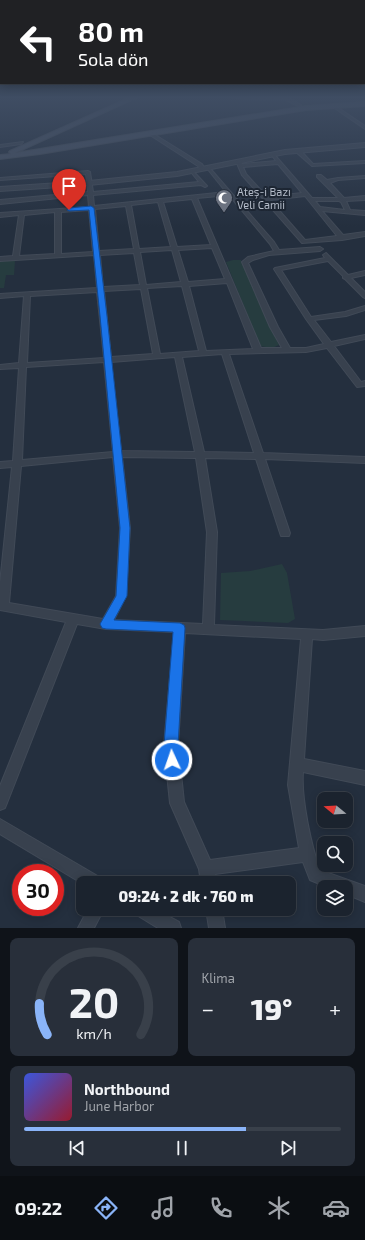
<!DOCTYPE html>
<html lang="tr">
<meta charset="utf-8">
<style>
:root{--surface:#1b232e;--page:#282f3a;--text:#f1f3f6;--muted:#a0a4aa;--line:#39404a;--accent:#8ab4f8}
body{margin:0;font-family:"Exo 2",sans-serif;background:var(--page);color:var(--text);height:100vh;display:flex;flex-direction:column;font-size:15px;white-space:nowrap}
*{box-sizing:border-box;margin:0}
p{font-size:13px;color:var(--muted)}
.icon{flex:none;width:22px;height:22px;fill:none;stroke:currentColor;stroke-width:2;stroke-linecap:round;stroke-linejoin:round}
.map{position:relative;height:928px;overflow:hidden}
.sheet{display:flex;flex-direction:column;gap:10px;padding:10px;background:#0f1319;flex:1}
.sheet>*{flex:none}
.banner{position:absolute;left:0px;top:0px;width:365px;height:84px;box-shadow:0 2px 10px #0003,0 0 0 1px var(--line);background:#202124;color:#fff;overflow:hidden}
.needle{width:26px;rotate:288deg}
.fabs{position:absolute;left:317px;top:792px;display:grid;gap:8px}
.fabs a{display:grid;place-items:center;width:36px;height:36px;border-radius:8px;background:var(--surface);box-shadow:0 2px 10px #0003,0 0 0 1px var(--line);font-size:20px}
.speed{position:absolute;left:12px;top:864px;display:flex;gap:8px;font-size:20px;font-weight:700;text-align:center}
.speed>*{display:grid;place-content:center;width:52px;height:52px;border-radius:50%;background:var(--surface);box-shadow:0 2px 10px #0003,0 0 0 1px var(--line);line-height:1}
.speed .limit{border:6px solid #d22;background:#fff;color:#111}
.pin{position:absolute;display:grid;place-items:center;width:34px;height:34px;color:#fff;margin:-41px -17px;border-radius:50% 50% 50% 0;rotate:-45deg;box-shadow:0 0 4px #0007}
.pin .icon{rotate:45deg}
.me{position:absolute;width:44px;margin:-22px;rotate:357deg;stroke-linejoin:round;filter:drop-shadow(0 0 3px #0008)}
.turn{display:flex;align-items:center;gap:14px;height:84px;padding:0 12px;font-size:18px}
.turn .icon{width:52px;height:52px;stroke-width:2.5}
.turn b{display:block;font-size:28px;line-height:34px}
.big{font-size:30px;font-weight:800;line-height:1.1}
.sheet .widget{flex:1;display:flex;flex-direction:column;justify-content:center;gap:6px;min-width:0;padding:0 14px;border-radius:8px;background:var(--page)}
.sheet .dial{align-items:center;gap:0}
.dial svg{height:104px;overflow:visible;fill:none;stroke:var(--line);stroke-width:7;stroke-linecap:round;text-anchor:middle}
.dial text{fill:var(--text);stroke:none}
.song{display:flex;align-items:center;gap:12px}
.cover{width:48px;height:48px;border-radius:6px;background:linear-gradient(135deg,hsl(230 70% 55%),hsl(350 70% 35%))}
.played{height:4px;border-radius:2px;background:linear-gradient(90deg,var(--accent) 70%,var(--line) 70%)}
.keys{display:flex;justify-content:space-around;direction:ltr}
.heat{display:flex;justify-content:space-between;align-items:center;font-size:22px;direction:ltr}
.sheet .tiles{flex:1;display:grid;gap:10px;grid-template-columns:1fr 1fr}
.widget:last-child{grid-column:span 2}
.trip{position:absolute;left:76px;top:876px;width:220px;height:40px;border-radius:8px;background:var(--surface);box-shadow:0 2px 10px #0003,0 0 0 1px var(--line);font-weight:800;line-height:40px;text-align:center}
.dock{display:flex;height:64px;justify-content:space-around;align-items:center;background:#0b0e12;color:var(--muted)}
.dock .icon{width:28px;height:28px}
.dock .active{color:var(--accent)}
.dock b{font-size:18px;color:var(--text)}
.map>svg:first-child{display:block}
.green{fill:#263c3f}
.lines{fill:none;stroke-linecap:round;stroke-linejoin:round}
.minor-casing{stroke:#414a57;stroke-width:2}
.tertiary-casing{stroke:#414a57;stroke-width:2}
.secondary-casing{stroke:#414a57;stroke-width:2}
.minor{fill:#38414e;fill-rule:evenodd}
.tertiary{fill:#38414e;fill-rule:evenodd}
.secondary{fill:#465061;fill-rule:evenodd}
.route{fill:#1a73e8;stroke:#114b97}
.labels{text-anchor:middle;stroke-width:4;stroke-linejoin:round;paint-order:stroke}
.far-poi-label{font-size:11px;fill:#b4bcc9;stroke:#1d2633;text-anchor:start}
</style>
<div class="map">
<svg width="365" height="928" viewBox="0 0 365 928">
<rect width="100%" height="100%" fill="#242f3e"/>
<path class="green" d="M 15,260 L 14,275 L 6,275 L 4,288 L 0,288 L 0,261 Z
M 233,260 L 241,260 L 279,345 L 272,348 L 260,346 L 226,262 Z
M 282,564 L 287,573 L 295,619 L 288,623 L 220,620 L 221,573 L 250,571 Z"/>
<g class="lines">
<g class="minor-casing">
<path id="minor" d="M 228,97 L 287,97 L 301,105 L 298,106 L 284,99 L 260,100 Z
M 334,105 L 365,126 L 365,129 L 333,107 Z
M 150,133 L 152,133 L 202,164 L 205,169 L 201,170 L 198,166 L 150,135 Z
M 23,142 L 21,144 L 0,147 L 0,145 Z
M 296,150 L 300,150 L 313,164 L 365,161 L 365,163 L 312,166 L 296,152 Z
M 273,153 L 312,198 L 338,198 L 317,177 L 317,175 L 321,175 L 327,180 L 338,178 L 365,176 L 365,178 L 338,180 L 330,183 L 344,198 L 365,196 L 365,200 L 346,201 L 350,210 L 365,211 L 365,215 L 322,211 L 343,235 L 365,232 L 365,236 L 342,240 L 302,243 L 242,175 L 236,161 L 240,160 L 242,164 L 276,161 L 271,154 ZM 278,164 L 302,193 L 267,197 L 246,174 L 243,167 ZM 305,196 L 337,236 L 305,240 L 270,200 ZM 315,201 L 339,201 L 341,202 L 345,210 L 320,207 Z
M 208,166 L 274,242 L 279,250 L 320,247 L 323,249 L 320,251 L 269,255 L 253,260 L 248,263 L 278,327 L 290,348 L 306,348 L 324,344 L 306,319 L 274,269 L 275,268 L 325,258 L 323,255 L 326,253 L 348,275 L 365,271 L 365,275 L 351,278 L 365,292 L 365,298 L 363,297 L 345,279 L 343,278 L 343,276 L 328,261 L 281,270 L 311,317 L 345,312 L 365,306 L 365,310 L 346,316 L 314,320 L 331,342 L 365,335 L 365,339 L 334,346 L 361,382 L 365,381 L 365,386 L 357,387 L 327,348 L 306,352 L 229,354 L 263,453 L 365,457 L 365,463 L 265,459 L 290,533 L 289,536 L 281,536 L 280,533 L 256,459 L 205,458 L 217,532 L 214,625 L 323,630 L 365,626 L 365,636 L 323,640 L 312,639 L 304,759 L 365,771 L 365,785 L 303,772 C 301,798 311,845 320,870 L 365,886 L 365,902 L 346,894 L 346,887 L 327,887 L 310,880 L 303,862 L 215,874 L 217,883 L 201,883 L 199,869 L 170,803 L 164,745 L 174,632 L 106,629 L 77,624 L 7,803 L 5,808 L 0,810 L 0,786 L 66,622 L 0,610 L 0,583 L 12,467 L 0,468 L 0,462 L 13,461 L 19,368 L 0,369 L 0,365 L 19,363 L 24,296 L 0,298 L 0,294 L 97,288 L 94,255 L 0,261 L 0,257 L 13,256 L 19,215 L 0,217 L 0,213 L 89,207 L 88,195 L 0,204 L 0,200 L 88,192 L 86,174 L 0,180 L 0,178 L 88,171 L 90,172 L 93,192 L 199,182 L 191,172 L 193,171 L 207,186 L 205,187 L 201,185 L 93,195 L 94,206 L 226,192 L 206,167 ZM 229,195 L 270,244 L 274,251 L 248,257 L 242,262 L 270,327 L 282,348 L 261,348 L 197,198 ZM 192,199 L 211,245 L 177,247 L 163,202 ZM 158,202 L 171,247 L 139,249 L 131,205 ZM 126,206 L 134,249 L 99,251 L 95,209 ZM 89,210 L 93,252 L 61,254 L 61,212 ZM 55,212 L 55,254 L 19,256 L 24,215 ZM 212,248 L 225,279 L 188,282 L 178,250 ZM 172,250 L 181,282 L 146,285 L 140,252 ZM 134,253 L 140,285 L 103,287 L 100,255 ZM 227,283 L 253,349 L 206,351 L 189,286 ZM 182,286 L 199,351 L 160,354 L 147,288 ZM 141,289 L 153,354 L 111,357 L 104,291 ZM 97,292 L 104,358 L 27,363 L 30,296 ZM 222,354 L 254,453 L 204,452 L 182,357 ZM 175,357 L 195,452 L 121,451 L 111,362 ZM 104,362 L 113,452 L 22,460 L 26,367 ZM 113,457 L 120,528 L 116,596 L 103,619 L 9,603 L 21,466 ZM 122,457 L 196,458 L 207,532 L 203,624 L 114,620 L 126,596 L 130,528 ZM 185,633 L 301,639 L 288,785 L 299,848 L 210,860 L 184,802 L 178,745 Z
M 0,819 L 101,878 L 104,883 L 83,884 L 0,834 Z
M 88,909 L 104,909 L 94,928 L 78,928 Z
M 132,909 L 155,909 L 179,922 L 181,928 L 158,928 L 135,914 Z
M 206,909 L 222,909 L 225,928 L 209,928 Z"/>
</g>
<g class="tertiary-casing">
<path id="tertiary" d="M 365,143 L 365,147 L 285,154 L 177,176 L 89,185 L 0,191 L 0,187 L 89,181 L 177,172 L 285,150 Z"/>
</g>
<g class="secondary-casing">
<path id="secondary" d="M 131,97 L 138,97 L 15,153 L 306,106 L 365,102 L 365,106 L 306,110 L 40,154 L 0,159 L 0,155 L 11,154 L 9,152 L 10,151 Z"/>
</g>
<use href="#minor" class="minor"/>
<use href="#tertiary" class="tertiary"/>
<use href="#secondary" class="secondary"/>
</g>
<linearGradient id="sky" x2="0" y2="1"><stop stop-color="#141a22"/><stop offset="0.43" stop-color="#3f4d63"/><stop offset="1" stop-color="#3f4d63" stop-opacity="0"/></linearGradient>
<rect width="365" height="227" fill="url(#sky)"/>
<path class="route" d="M 91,206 L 94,208 L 107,316 L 130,528 L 127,596 L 114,620 L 180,623 L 184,625 L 185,628 L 178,745 L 179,760 L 177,764 L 172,766 L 168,764 L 164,745 L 173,632 L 106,629 L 102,628 L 100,624 L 116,596 L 120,528 L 100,316 L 89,210 L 69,211 L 67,210 L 69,208 Z"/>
<defs>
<g id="mosque-pin" transform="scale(0.9)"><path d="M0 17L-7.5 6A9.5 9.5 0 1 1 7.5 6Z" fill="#6b7280" stroke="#1d2633"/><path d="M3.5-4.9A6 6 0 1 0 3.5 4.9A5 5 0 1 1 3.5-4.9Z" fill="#fff"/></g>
</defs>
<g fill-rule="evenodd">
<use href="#mosque-pin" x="224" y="198"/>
</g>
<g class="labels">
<g class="far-poi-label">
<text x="237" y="196">Ateş-i Bazı<tspan x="237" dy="13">Veli Camii</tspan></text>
</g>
</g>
</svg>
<div class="fabs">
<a><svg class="needle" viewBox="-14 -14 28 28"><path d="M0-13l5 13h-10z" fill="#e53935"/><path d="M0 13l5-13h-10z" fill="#a0a4aa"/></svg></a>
<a><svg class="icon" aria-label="search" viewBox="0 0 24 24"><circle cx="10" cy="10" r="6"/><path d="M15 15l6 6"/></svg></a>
<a><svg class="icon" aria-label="layers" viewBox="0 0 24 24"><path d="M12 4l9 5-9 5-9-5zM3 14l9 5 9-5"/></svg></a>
</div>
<div class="speed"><div class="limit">30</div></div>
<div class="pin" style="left:69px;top:210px;background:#d93025"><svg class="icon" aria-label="arrive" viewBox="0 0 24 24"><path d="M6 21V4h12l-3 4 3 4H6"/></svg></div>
<svg class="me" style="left:172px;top:760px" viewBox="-20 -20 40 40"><circle r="17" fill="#1a73e8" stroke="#fff" stroke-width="3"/><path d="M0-11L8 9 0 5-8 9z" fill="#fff"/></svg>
<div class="trip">09:24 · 2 dk · 760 m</div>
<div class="banner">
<div class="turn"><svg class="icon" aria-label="left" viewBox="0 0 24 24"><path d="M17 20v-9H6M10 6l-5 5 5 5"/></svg><div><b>80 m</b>Sola dön</div></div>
</div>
</div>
<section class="sheet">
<div class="tiles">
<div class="widget dial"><svg viewBox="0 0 100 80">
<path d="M14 69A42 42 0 1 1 86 69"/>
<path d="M14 69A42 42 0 0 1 8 45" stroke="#8ab4f8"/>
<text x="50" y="56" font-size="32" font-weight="700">20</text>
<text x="50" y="72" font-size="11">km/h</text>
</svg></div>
<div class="widget"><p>Klima</p>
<div class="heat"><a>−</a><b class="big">19°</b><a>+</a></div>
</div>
<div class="widget">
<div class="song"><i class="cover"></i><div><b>Northbound</b><p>June Harbor</p></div></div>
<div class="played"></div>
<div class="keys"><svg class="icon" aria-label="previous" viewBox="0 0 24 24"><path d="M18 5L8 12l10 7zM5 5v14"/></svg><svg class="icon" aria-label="pause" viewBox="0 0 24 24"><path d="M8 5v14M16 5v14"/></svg><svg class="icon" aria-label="next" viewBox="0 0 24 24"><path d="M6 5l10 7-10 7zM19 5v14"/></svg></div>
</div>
</div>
</section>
<nav class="dock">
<b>09:22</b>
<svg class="icon active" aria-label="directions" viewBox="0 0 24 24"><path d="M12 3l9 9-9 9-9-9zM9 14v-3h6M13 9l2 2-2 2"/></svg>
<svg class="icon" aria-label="music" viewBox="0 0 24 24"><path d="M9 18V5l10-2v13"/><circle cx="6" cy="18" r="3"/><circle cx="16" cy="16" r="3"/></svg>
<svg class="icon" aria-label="phone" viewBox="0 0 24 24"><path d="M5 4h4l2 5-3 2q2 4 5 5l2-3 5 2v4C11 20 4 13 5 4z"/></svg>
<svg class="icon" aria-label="climate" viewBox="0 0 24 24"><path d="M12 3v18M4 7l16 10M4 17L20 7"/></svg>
<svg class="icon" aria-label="car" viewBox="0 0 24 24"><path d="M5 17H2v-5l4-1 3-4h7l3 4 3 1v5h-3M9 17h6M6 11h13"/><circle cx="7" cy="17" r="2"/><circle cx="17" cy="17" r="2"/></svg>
</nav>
